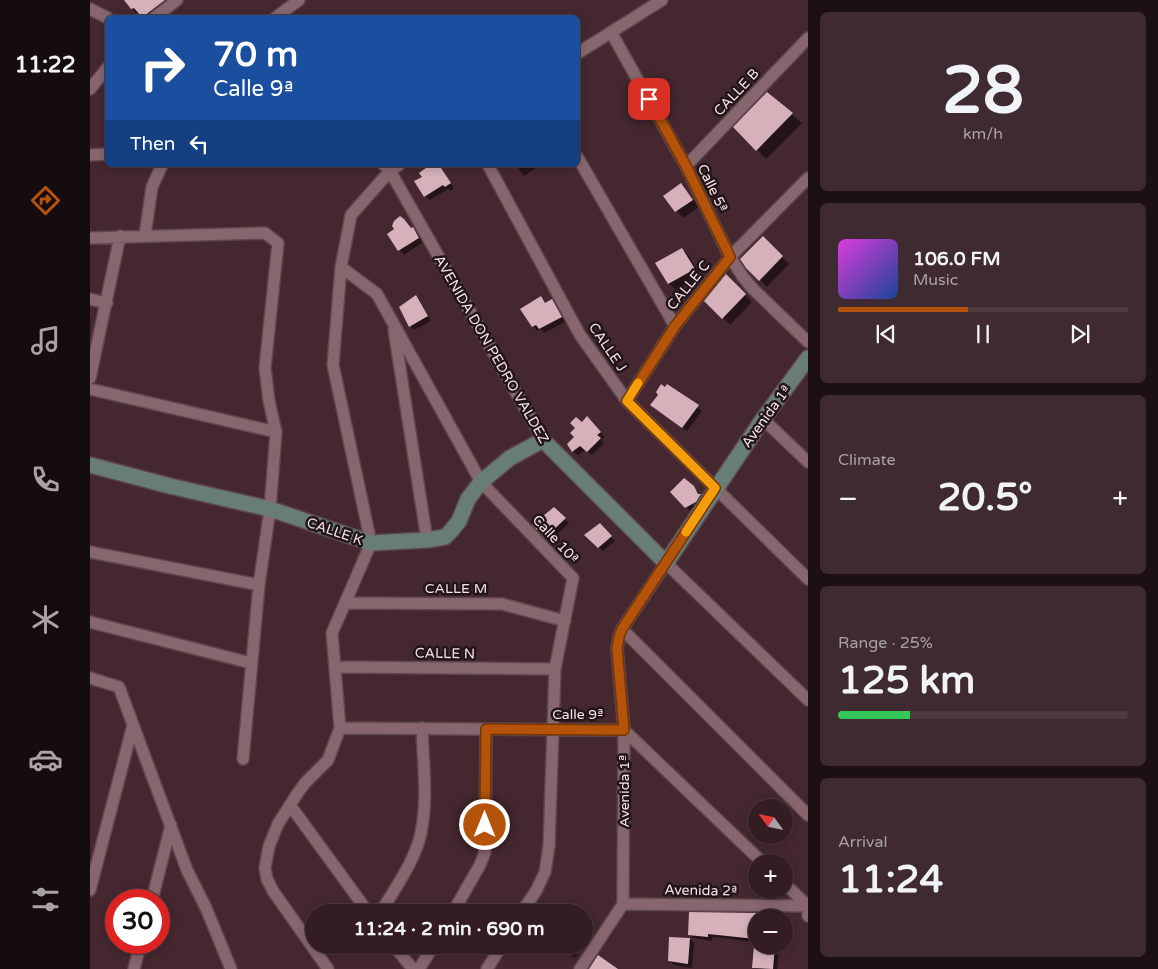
<!DOCTYPE html>
<meta charset="utf-8">
<style>
:root{--surface:#331d23;--page:#3e2a30;--text:#f1f3f6;--muted:#a9a2a6;--line:#4e3b41;--accent:#b45309}
body{margin:0;font-family:"Varela Round",sans-serif;background:var(--page);color:var(--text);height:100vh;display:flex;flex-direction:column;font-size:19px;white-space:nowrap}
*{box-sizing:border-box;margin:0}
p{font-size:16px;color:var(--muted)}
.icon{flex:none;width:28px;height:28px;fill:none;stroke:currentColor;stroke-width:2;stroke-linecap:round;stroke-linejoin:round}
.map{position:relative;flex:1;overflow:hidden}
.details{display:flex;flex-direction:column;gap:12px;padding:12px;background:#1c1013;width:350px}
.details>*{flex:none}
.top-card{position:absolute;left:15px;top:15px;width:475px;height:152px;border-radius:8px;box-shadow:0 2px 8px #0003,0 0 0 1px var(--line);background:#1a4fa0;color:#fff;overflow:hidden}
.needle{width:32px;rotate:303deg}
.controls{position:absolute;left:658px;top:799px;display:grid;gap:10px}
.controls a{display:grid;place-items:center;width:45px;height:45px;border-radius:50%;background:var(--surface);box-shadow:0 2px 8px #0003,0 0 0 1px var(--line);font-size:25px}
.speed{position:absolute;left:15px;top:889px;display:flex;gap:10px;font-size:25px;font-weight:700;text-align:center}
.speed>*{display:grid;place-content:center;width:65px;height:65px;border-radius:50%;background:var(--surface);box-shadow:0 2px 8px #0003,0 0 0 1px var(--line);line-height:1}
.speed .limit{border:8px solid #d22;background:#fff;color:#111}
.pin{position:absolute;display:grid;place-items:center;width:42px;height:42px;color:#fff;margin:-21px;border-radius:10px;box-shadow:0 2px 8px #0006}
.me{position:absolute;width:55px;margin:-28px;rotate:0deg;stroke-linejoin:round;filter:drop-shadow(0 0 4px #0008)}
.turn{display:flex;align-items:center;gap:18px;height:105px;padding:0 25px;font-size:22px}
.turn .icon{width:65px;height:65px;stroke-width:2.5}
.turn b{display:block;font-size:35px;line-height:42px}
.then{display:flex;align-items:center;height:48px;padding:0 25px;background:#0003;gap:10px;font-size:19px}
.big{font-size:38px;font-weight:700;line-height:1.1}
.details .widget{flex:1;display:flex;flex-direction:column;justify-content:center;gap:8px;min-width:0;padding:0 18px;border-radius:8px;background:var(--page)}
.details .dial{align-items:center;gap:0}
.dial b{font-size:65px;line-height:1}
.song{display:flex;align-items:center;gap:15px}
.cover{width:60px;height:60px;border-radius:8px;background:linear-gradient(135deg,hsl(300 70% 55%),hsl(220 70% 35%))}
.played{height:5px;border-radius:2px;background:linear-gradient(90deg,var(--accent) 45%,var(--line) 45%)}
.keys{display:flex;justify-content:space-around;direction:ltr}
.heat{display:flex;justify-content:space-between;align-items:center;font-size:28px;direction:ltr}
.charge{height:8px;border-radius:4px;background:linear-gradient(90deg,#34c759 25%,var(--line) 0)}
.trip{position:absolute;left:215px;top:904px;width:288px;height:50px;border-radius:25px;background:var(--surface);box-shadow:0 2px 8px #0003,0 0 0 1px var(--line);font-weight:700;line-height:50px;text-align:center}
main{display:flex;flex:1;min-height:0}
.tabs{display:flex;flex-direction:column;width:90px;justify-content:space-around;align-items:center;background:#140c0e;color:var(--muted)}
.tabs .icon{width:35px;height:35px}
.tabs .active{color:var(--accent)}
.tabs b{font-size:22px;color:var(--text)}
.map>svg:first-child{display:block}
.shadow{fill:#0007}
.building{fill:#d6b1ba}
.lines{fill:none;stroke-linecap:round;stroke-linejoin:round}
.street-casing{stroke:#5e464d;stroke-width:14}
.secondary-casing{stroke:#5e464d;stroke-width:18}
.street{stroke:#87666e;stroke-width:11}
.secondary{stroke:#697d78;stroke-width:15}
.route-casing{stroke:#753606;stroke-width:12}
.route{stroke:#b45309;stroke-width:9}
.slow{stroke:#f59e0b;stroke-width:9}
.labels{text-anchor:middle;stroke-width:5;stroke-linejoin:round;paint-order:stroke}
.street-label{font-size:14px;fill:#f6e2e7;stroke:#221518}
</style>
<main>
<nav class="tabs">
<b>11:22</b>
<svg class="icon active" aria-label="directions" viewBox="0 0 24 24"><path d="M12 3l9 9-9 9-9-9zM9 14v-3h6M13 9l2 2-2 2"/></svg>
<svg class="icon" aria-label="music" viewBox="0 0 24 24"><path d="M9 18V5l10-2v13"/><circle cx="6" cy="18" r="3"/><circle cx="16" cy="16" r="3"/></svg>
<svg class="icon" aria-label="phone" viewBox="0 0 24 24"><path d="M5 4h4l2 5-3 2q2 4 5 5l2-3 5 2v4C11 20 4 13 5 4z"/></svg>
<svg class="icon" aria-label="climate" viewBox="0 0 24 24"><path d="M12 3v18M4 7l16 10M4 17L20 7"/></svg>
<svg class="icon" aria-label="car" viewBox="0 0 24 24"><path d="M5 17H2v-5l4-1 3-4h7l3 4 3 1v5h-3M9 17h6M6 11h13"/><circle cx="7" cy="17" r="2"/><circle cx="17" cy="17" r="2"/></svg>
<svg class="icon" aria-label="filters" viewBox="0 0 24 24"><path d="M4 7h16M4 17h16"/><circle cx="9" cy="7" r="2"/><circle cx="15" cy="17" r="2"/></svg>
</nav>
<div class="map">
<svg width="718" height="969" viewBox="0 0 718 969">
<rect width="100%" height="100%" fill="#44272f"/>
<path class="shadow" d="M 38,0 L 78,0 L 62,18 L 54,18 L 49,12 L 46,13 L 42,8 Z
M 677,93 L 712,123 L 676,159 L 645,127 Z
M 348,165 L 364,188 L 360,191 L 358,189 L 340,200 L 335,196 L 333,177 Z
M 426,165 L 450,165 L 434,176 Z
M 591,184 L 609,207 L 593,218 L 575,196 Z
M 323,228 L 333,242 L 314,255 L 299,235 L 306,230 Z
M 673,238 L 699,264 L 677,287 L 657,267 Z
M 592,249 L 599,256 L 611,276 L 586,290 L 579,284 L 567,264 Z
M 636,276 L 662,302 L 640,325 L 616,301 Z
M 326,297 L 330,301 L 341,321 L 324,330 L 320,326 Z
M 451,297 L 456,304 L 462,301 L 466,305 L 475,322 L 454,333 L 451,329 L 447,331 L 443,326 Z
M 577,385 L 612,411 L 597,431 L 562,405 Z
M 497,418 L 515,437 L 511,440 L 514,443 L 502,455 L 495,450 L 488,455 L 483,451 L 486,428 Z
M 604,487 L 614,500 L 610,506 L 601,512 L 581,492 Z
M 464,509 L 479,523 L 460,541 L 444,525 Z
M 510,525 L 525,541 L 513,551 L 496,536 Z
M 600,913 L 667,914 L 671,918 L 666,918 L 666,942 L 622,937 L 622,941 L 603,938 L 599,934 Z
M 600,939 L 604,943 L 602,968 L 584,965 L 579,961 Z
M 465,945 L 493,945 L 485,958 Z
M 665,945 L 684,946 L 689,950 L 687,969 L 665,969 L 664,968 Z"/>
<path class="building" d="M 34,0 L 75,0 L 54,16 L 50,15 L 44,8 L 41,9 Z
M 677,92 L 703,113 L 666,151 L 643,127 Z
M 340,165 L 349,165 L 361,183 L 355,187 L 353,185 L 334,197 L 324,181 L 332,177 L 329,173 Z
M 591,183 L 603,200 L 585,212 L 573,196 Z
M 310,216 L 314,219 L 321,228 L 323,227 L 329,238 L 308,251 L 297,234 L 304,229 L 302,226 L 304,221 Z
M 673,236 L 693,256 L 669,281 L 656,268 L 650,259 Z
M 592,248 L 605,269 L 578,284 L 565,263 Z
M 636,274 L 656,294 L 632,319 L 614,301 Z
M 326,295 L 338,316 L 319,327 L 309,307 Z
M 451,296 L 455,303 L 462,299 L 472,317 L 449,329 L 446,325 L 442,327 L 430,309 Z
M 571,384 L 575,387 L 577,384 L 609,405 L 592,428 L 560,405 L 568,395 L 566,392 Z
M 497,416 L 511,432 L 507,435 L 511,438 L 497,452 L 490,446 L 482,452 L 477,444 L 484,437 L 480,433 L 485,428 L 480,423 L 486,417 L 492,422 Z
M 594,478 L 604,486 L 608,494 L 611,494 L 606,502 L 595,508 L 580,492 Z
M 464,507 L 476,518 L 455,538 L 442,525 Z
M 510,523 L 522,536 L 508,548 L 494,535 Z
M 599,912 L 666,913 L 666,939 L 618,934 L 618,937 L 598,935 Z
M 579,937 L 600,938 L 598,964 L 578,961 Z
M 465,945 L 486,945 L 480,955 Z
M 664,945 L 685,945 L 683,969 L 662,968 Z
M 508,955 L 528,969 L 499,969 Z"/>
<g class="lines">
<g class="street-casing">
<path id="street" d="M 0,9 L 18,18
M 64,18 L 87,0
M 185,18 L 209,0
M 521,32 L 596,166 L 640,257 L 653,277 L 663,289 L 718,342
M 488,53 L 572,0
M 0,89 L 18,67
M 0,155 L 18,154
M 488,158 L 585,326
M 294,165 L 300,171 L 453,440
M 398,165 L 490,335 L 537,401 L 718,579
M 596,166 L 718,38
M 55,235 L 62,187 L 72,165
M 0,238 L 175,233 L 188,243 L 175,368 L 179,401 L 186,432 L 180,509 L 169,585 L 0,552
M 251,267 L 287,294 L 391,482 L 483,578 L 465,669 L 459,846 L 455,872 L 446,891 L 432,912
M 0,299 L 17,303
M 304,330 L 337,540
M 0,378 L 30,236
M 0,389 L 186,432
M 537,401 L 585,326 L 640,257 L 718,178
M 673,419 L 718,462
M 255,603 L 412,604 L 475,621
M 0,622 L 161,663
M 532,629 L 718,815
M 245,667 L 465,669
M 0,678 L 29,687 L 97,870 L 116,908 L 141,969
M 250,728 L 534,730 L 672,862
M 153,759 L 169,585
M 200,805 L 278,912
M 694,883 L 718,906 L 718,916
M 0,890 L 43,725
M 62,900 L 81,825
M 533,904 L 718,906
M 291,912 C 305,888 325,861 331,833 C 338,799 333,762 332,728
M 363,912 L 390,865 L 395,852 L 396,729
M 303,945 L 323,969
M 44,969 L 51,942
M 238,969 L 183,891 L 177,879 L 175,868 L 179,846 L 188,824 L 207,794 L 215,783 L 238,760 L 250,728 L 242,633 L 281,543 L 243,365 L 251,267 L 261,215 L 300,171 L 309,165
M 329,969 L 344,945
M 397,969 L 412,945
M 490,969 L 533,904 L 534,730 L 527,648 L 529,637 L 532,629 L 576,563 L 718,700"/>
</g>
<g class="secondary-casing">
<path id="secondary" d="M 0,465 L 80,486 L 180,509 L 281,543 L 337,540 L 355,537 L 361,531 L 369,521 L 378,499 L 391,482 L 420,458 L 453,440 L 576,563 L 673,419 L 718,358"/>
</g>
<use href="#street" class="street"/>
<use href="#secondary" class="secondary"/>
</g>
<g class="lines">
<g class="route-casing">
<path id="route" d="M 395,825 L 396,729 L 534,730 L 527,648 L 529,637 L 532,629 L 625,488 L 537,401 L 585,326 L 640,257 L 596,166 L 559,99"/>
</g>
<use href="#route" class="route"/>
<path class="slow" d="M 548,383 L 537,401 L 625,488 L 596,532"/>
</g>
<g class="labels">
<g class="street-label">
<text transform="translate(646 92) rotate(-47)" y="5">CALLE B</text>
<text transform="translate(623 188) rotate(64)" y="5">Calle 5ª</text>
<text transform="translate(598 285) rotate(-51)" y="5">CALLE C</text>
<text transform="translate(518 347) rotate(56)" y="5">CALLE J</text>
<text transform="translate(402 349) rotate(60)" y="5">AVENIDA DON PEDRO VALDEZ</text>
<text transform="translate(676 416) rotate(-54)" y="5">Avenida 1ª</text>
<text transform="translate(245 531) rotate(19)" y="5">CALLE K</text>
<text transform="translate(466 539) rotate(47)" y="5">Calle 10ª</text>
<text x="366" y="593">CALLE M</text>
<text transform="translate(355 653) rotate(1)" y="5">CALLE N</text>
<text x="488" y="719">Calle 9ª</text>
<text transform="translate(534 791) rotate(-90)" y="5">Avenida 1ª</text>
<text transform="translate(611 890) rotate(1)" y="5">Avenida 2ª</text>
</g>
</g>
</svg>
<div class="controls">
<a><svg class="needle" viewBox="-14 -14 28 28"><path d="M0-13l5 13h-10z" fill="#e53935"/><path d="M0 13l5-13h-10z" fill="#a9a2a6"/></svg></a>
<a>+</a>
<a>−</a>
</div>
<div class="speed"><div class="limit">30</div></div>
<div class="pin" style="left:559px;top:99px;background:#d93025"><svg class="icon" aria-label="arrive" viewBox="0 0 24 24"><path d="M6 21V4h12l-3 4 3 4H6"/></svg></div>
<svg class="me" style="left:395px;top:825px" viewBox="-20 -20 40 40"><circle r="17" fill="#b45309" stroke="#fff" stroke-width="3"/><path d="M0-11L8 9 0 5-8 9z" fill="#fff"/></svg>
<div class="trip">11:24 · 2 min · 690 m</div>
<div class="top-card">
<div class="turn"><svg class="icon" aria-label="right" viewBox="0 0 24 24"><path d="M7 20v-9h11M14 6l5 5-5 5"/></svg><div><b>70 m</b>Calle 9ª</div></div>
<div class="then">Then<svg class="icon" aria-label="left" viewBox="0 0 24 24"><path d="M17 20v-9H6M10 6l-5 5 5 5"/></svg></div>
</div>
</div>
<section class="details">
<div class="widget dial"><b>28</b><p>km/h</p></div>
<div class="widget">
<div class="song"><i class="cover"></i><div><b>106.0 FM</b><p>Music</p></div></div>
<div class="played"></div>
<div class="keys"><svg class="icon" aria-label="previous" viewBox="0 0 24 24"><path d="M18 5L8 12l10 7zM5 5v14"/></svg><svg class="icon" aria-label="pause" viewBox="0 0 24 24"><path d="M8 5v14M16 5v14"/></svg><svg class="icon" aria-label="next" viewBox="0 0 24 24"><path d="M6 5l10 7-10 7zM19 5v14"/></svg></div>
</div>
<div class="widget"><p>Climate</p>
<div class="heat"><a>−</a><b class="big">20.5°</b><a>+</a></div>
</div>
<div class="widget"><p>Range · 25%</p><b class="big">125 km</b><div class="charge"></div></div>
<div class="widget"><p>Arrival</p><b class="big">11:24</b></div>
</section>
</main>
